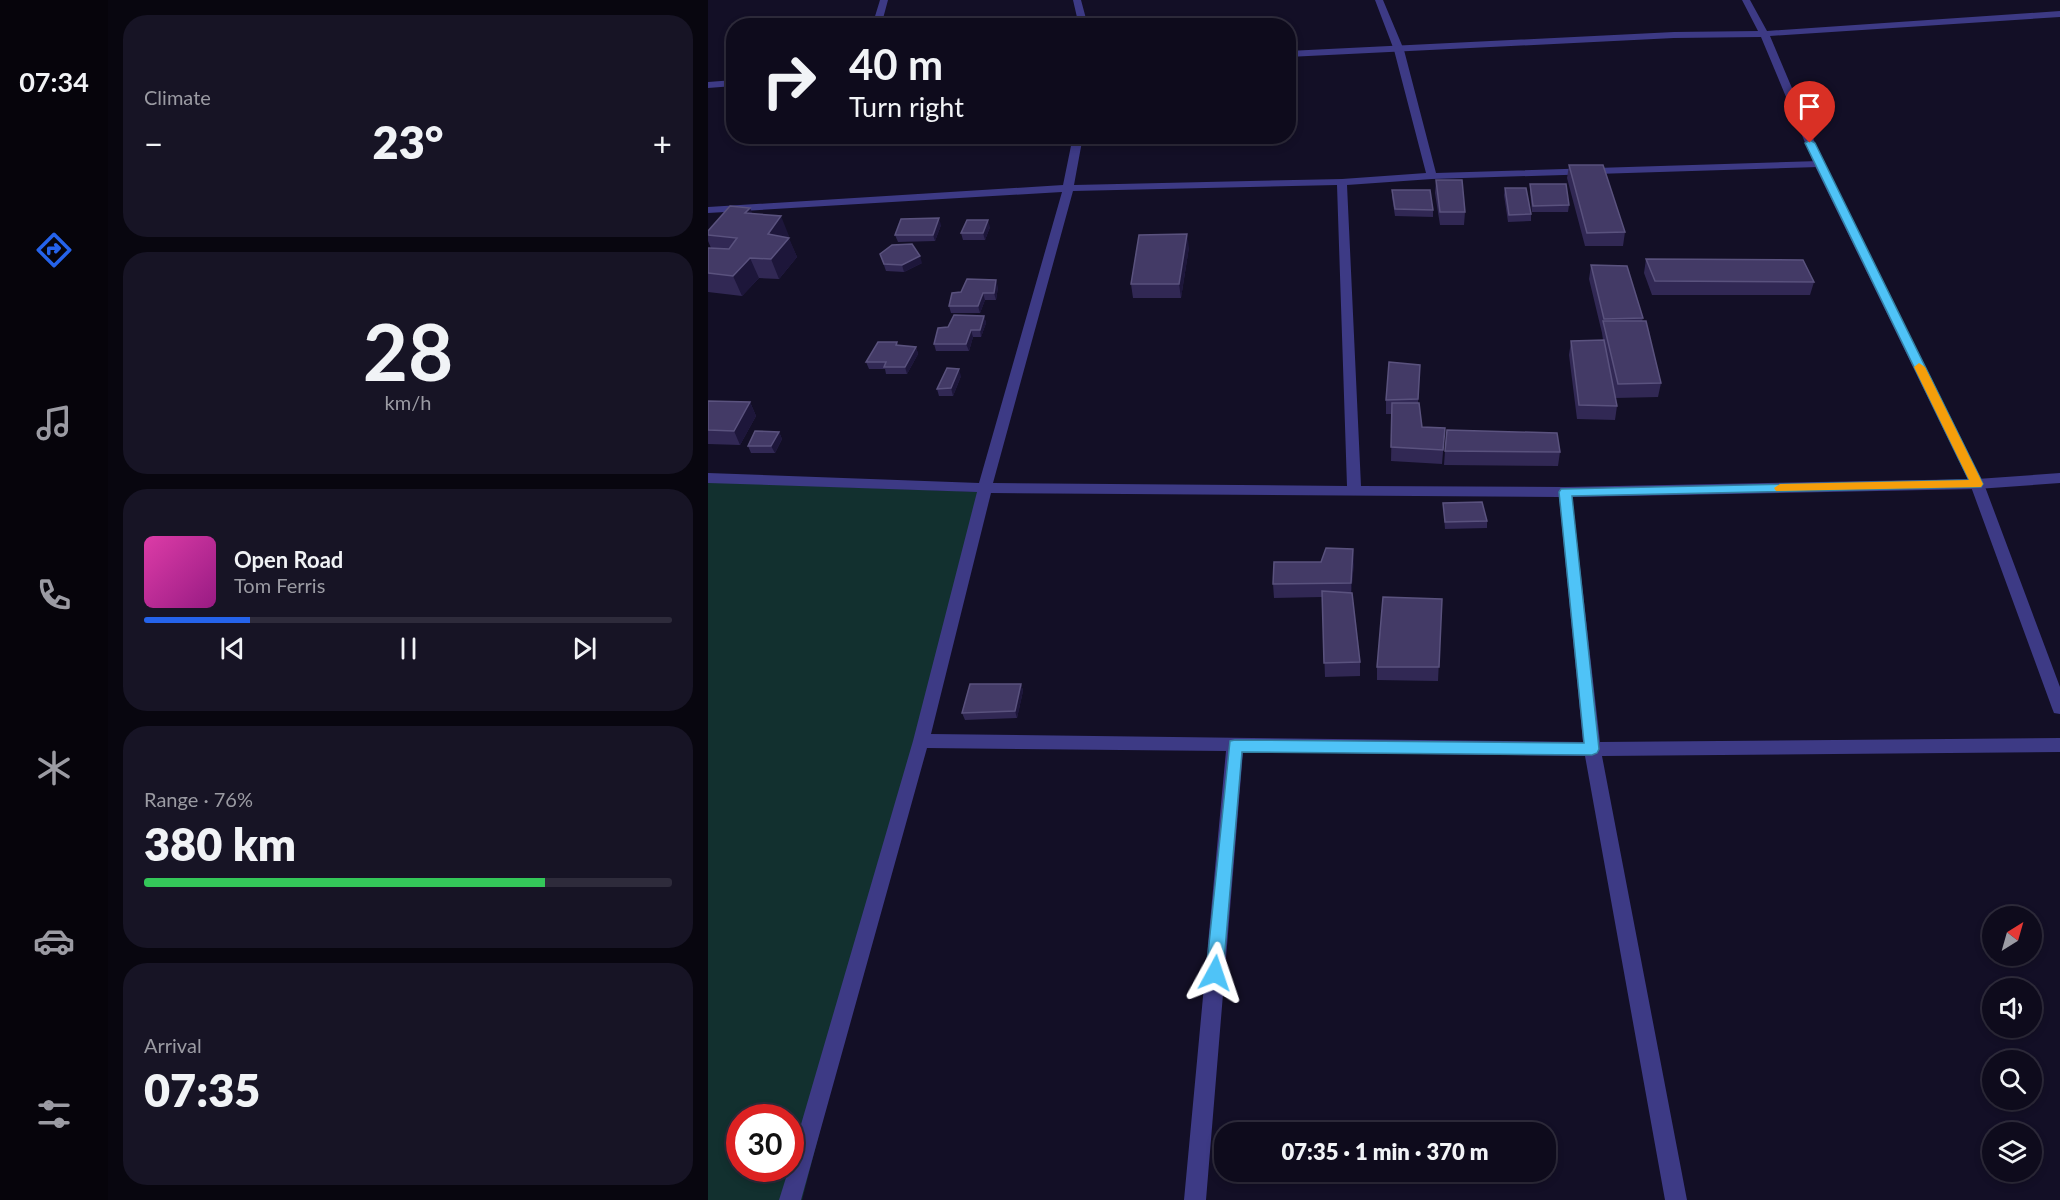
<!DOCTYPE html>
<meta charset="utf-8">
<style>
:root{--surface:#0e0b1c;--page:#171425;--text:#f1f3f6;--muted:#9b9ba3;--line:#2e2b3b;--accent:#2563eb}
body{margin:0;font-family:Lato,sans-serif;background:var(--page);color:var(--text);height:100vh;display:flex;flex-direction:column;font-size:22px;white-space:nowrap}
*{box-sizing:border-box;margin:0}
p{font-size:20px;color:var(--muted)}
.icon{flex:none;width:33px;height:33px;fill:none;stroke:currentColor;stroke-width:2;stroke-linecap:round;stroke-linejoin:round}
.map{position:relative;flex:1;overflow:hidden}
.panel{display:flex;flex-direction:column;gap:15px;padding:15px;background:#08060f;width:600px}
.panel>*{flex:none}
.hud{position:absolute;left:18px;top:18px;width:570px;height:126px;border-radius:24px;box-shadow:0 3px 9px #0003,0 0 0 2px var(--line);background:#0e0b1c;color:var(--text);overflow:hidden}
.needle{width:39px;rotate:37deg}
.fabs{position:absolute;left:1274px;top:906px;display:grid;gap:12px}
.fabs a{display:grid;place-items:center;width:60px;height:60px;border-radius:50%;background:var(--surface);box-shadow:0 3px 9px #0003,0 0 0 2px var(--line);font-size:30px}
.speed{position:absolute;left:18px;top:1104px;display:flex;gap:12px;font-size:30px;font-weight:700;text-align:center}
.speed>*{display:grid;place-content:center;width:78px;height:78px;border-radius:50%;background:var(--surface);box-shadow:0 3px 9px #0003,0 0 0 2px var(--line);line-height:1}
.speed .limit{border:9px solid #d22;background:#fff;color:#111}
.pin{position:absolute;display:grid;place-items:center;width:51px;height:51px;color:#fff;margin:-62px -26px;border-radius:50% 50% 50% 0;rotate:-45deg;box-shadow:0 0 6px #0007}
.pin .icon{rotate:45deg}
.me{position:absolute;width:66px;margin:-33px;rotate:5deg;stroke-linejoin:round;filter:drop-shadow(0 0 4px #0008)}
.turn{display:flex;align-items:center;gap:21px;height:126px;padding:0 24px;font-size:27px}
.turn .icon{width:78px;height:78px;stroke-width:2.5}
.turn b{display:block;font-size:42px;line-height:51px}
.big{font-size:45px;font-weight:800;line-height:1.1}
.panel .tile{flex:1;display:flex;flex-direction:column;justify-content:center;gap:9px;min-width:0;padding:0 21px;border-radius:24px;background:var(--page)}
.panel .dial{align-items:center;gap:0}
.dial b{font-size:78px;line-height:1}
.song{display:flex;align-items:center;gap:18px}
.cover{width:72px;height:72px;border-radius:9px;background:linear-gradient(135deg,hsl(320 70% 55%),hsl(310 70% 35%))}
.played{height:6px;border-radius:3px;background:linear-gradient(90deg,var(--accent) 20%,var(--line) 20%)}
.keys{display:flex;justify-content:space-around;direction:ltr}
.heat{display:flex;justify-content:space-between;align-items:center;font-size:33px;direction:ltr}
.charge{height:9px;border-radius:4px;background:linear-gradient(90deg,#34c759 76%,var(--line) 0)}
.trip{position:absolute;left:506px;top:1122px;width:342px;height:60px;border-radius:24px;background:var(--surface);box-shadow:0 3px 9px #0003,0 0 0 2px var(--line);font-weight:800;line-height:60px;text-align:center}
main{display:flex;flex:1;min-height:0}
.dock{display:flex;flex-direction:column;width:108px;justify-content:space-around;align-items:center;background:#06040b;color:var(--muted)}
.dock .icon{width:42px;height:42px}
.dock .on{color:var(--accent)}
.dock b{font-size:27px;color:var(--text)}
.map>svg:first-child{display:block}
.green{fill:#12302f;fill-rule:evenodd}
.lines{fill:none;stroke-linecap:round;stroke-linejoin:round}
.minor{fill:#3d3a85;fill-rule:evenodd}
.tertiary{fill:#3d3a85;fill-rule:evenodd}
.wall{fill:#312854}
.shaded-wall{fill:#1d163a}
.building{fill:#433a66;stroke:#5a527e;stroke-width:1.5}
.route{fill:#4fc3f7;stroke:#337fa1;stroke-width:1.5}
.slow{fill:#f59e0b}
</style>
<main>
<nav class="dock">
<b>07:34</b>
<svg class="icon on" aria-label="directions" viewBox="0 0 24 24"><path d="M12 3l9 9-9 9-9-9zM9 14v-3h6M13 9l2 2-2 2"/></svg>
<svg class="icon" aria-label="music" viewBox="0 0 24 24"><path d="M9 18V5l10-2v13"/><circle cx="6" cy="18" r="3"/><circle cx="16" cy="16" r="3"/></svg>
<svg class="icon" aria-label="phone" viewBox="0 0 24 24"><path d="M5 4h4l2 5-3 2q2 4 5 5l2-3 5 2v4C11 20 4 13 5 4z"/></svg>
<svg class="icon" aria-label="climate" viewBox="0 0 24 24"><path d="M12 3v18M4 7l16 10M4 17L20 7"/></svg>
<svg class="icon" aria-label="car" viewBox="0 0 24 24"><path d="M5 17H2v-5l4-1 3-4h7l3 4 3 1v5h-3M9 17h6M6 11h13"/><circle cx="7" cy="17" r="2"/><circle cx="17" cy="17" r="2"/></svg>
<svg class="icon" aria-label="filters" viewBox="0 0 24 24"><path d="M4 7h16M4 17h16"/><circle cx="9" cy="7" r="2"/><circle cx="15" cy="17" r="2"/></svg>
</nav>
<section class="panel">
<div class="tile"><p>Climate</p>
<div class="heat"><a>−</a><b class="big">23°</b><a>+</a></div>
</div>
<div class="tile dial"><b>28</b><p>km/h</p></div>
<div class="tile">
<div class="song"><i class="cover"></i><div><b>Open Road</b><p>Tom Ferris</p></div></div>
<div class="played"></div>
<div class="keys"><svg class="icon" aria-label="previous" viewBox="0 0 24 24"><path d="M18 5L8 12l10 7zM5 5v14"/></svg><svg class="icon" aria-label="pause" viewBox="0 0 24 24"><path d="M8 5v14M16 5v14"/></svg><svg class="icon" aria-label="next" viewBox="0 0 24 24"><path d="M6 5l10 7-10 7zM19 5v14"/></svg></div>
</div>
<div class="tile"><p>Range · 76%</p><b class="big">380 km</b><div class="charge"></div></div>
<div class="tile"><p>Arrival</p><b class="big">07:35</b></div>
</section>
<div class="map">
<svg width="1352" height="1200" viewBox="0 0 1352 1200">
<rect width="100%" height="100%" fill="#130f26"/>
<path class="green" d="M 0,482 L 277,492 L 94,1200 L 0,1200 ZM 32,1118 L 82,1118 L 82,1168 L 32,1168 Z"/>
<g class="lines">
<path class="minor" d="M 172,0 L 180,0 L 173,26 L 164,26 Z
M 365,0 L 373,0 L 380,26 L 371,26 Z
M 667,0 L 675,0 L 696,50 L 728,173 L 1111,161 L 1116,164 L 1111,167 L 724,179 L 639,185 L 653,486 L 857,487 L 1269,479 L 1352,473 L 1352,483 L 1269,489 L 864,497 L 892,742 L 1352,738 L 1352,752 L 894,756 L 979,1200 L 957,1200 L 877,756 L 535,752 L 498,1200 L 476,1200 L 518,751 L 219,748 L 93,1200 L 71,1200 L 81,1168 L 82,1168 L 82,1162 L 205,741 L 269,492 L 0,483 L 0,473 L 271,483 L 354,192 L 0,213 L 0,207 L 355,185 L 365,136 L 375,136 L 366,185 L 634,179 L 718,173 L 686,50 ZM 629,185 L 639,486 L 285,483 L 365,191 ZM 283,493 L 851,497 L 875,742 L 223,734 Z"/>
<path class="tertiary" d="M 1034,0 L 1042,0 L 1059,31 L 1352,11 L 1352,17 L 1062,36 L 1116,164 L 1276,484 L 1352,687 L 1352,714 L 1346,713 L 1344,708 L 1262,484 L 1106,164 L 1053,37 L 966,38 L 580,57 L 580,51 L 966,32 L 1050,31 Z
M 26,80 L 26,86 L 0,88 L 0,82 Z"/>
</g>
<path class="wall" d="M 861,165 L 917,232 L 915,246 L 877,246 L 859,178 Z
M 728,180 L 757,212 L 756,225 L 732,225 L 727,193 Z
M 822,184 L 861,205 L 860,212 L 824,212 L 822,191 Z
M 797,188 L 823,214 L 823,221 L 800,222 L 796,195 Z
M 684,190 L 725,210 L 725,217 L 687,216 L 684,197 Z
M 44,213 L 81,236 L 80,237 L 89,257 L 71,279 L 51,278 L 34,296 L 0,292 L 0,248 L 3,248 L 0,241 L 0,231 Z
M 233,225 L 227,241 L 190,242 L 187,235 Z
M 282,227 L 277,240 L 255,240 L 253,233 Z
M 481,247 L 473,298 L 425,298 L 423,284 Z
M 172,254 L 214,263 L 196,272 L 178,271 Z
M 938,259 L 1106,282 L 1102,295 L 944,295 L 936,273 Z
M 883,265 L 935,318 L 934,321 L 953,383 L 950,397 L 907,398 L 909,406 L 907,420 L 869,419 L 861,355 L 863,341 L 895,340 L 894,333 L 881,279 Z
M 290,287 L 288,300 L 277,300 L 272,313 L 243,313 L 241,306 L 253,292 Z
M 276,316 L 278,323 L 273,337 L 265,337 L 261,351 L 228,351 L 226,344 L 240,327 Z
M 189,342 L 190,346 L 208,347 L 210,354 L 199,374 L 178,374 L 177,369 L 161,369 L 158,362 Z
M 712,365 L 710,403 L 714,427 L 737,428 L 734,464 L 683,461 L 684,414 L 678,414 L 678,400 Z
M 253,376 L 245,396 L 231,396 L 229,389 Z
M 0,401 L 42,402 L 48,416 L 32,445 L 0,444 Z
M 71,432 L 74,439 L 67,453 L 43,453 L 40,446 Z
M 737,451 L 852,452 L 850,466 L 736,465 Z
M 735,503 L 779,521 L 779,528 L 737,529 Z
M 646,563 L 643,593 L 652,662 L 652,676 L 617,677 L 614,597 L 566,598 L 565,584 Z
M 734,599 L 730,681 L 669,680 L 669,667 Z
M 313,684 L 315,691 L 309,718 L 257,720 L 254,713 Z"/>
<path class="shaded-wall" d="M 42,208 L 50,227 L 37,213 Z
M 73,216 L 81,236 L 68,254 L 60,234 Z
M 231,218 L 233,225 L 227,241 L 225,235 Z
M 280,220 L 282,227 L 277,240 L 275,233 Z
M 479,234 L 481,247 L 473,298 L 471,284 Z
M 81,238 L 89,257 L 71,279 L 63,259 Z
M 212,256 L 214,263 L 196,272 L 194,265 Z
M 42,258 L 51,278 L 34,296 L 25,276 Z
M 288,280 L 290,287 L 288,300 L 286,293 Z
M 275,293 L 277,300 L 272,313 L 270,306 Z
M 276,316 L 278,323 L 273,337 L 272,330 Z
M 263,330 L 265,337 L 261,351 L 258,344 Z
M 208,347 L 210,354 L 199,374 L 197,367 Z
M 251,369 L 253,376 L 245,396 L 243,388 Z
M 42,402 L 48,416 L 32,445 L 26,431 Z
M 71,432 L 74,439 L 67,453 L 63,446 Z
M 645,549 L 646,563 L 643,597 L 643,583 Z
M 313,684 L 315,691 L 309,718 L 307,711 Z"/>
<path class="building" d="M 861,165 L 895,165 L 917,232 L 879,233 Z
M 728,180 L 754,180 L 757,212 L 732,212 Z
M 822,184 L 858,184 L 861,205 L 825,206 Z
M 797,188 L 818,188 L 823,214 L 801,215 Z
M 684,190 L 722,190 L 725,210 L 687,209 Z
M 22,206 L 42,208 L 37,213 L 73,216 L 60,234 L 81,238 L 63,259 L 42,258 L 25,276 L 0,273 L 0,248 L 1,248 L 21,249 L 29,238 L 0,235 L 0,231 Z
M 231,218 L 225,235 L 187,235 L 193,219 Z
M 259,220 L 280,220 L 275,233 L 253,233 Z
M 479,234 L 471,284 L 423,284 L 431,235 Z
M 204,244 L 212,256 L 194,265 L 176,264 L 172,254 L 184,245 Z
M 938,259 L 1095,260 L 1106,282 L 947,281 Z
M 883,265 L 919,266 L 935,318 L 896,319 Z
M 259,279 L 288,280 L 286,293 L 275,293 L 270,306 L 241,306 L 244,293 L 253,292 Z
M 246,315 L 276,316 L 272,330 L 263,330 L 258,344 L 226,344 L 230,328 L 240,327 Z
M 895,321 L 938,321 L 953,383 L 910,384 Z
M 896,340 L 909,406 L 871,405 L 863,341 Z
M 170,342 L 189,342 L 188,345 L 208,347 L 197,367 L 176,367 L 178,362 L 158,362 Z
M 681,362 L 712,365 L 710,399 L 678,400 Z
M 239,368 L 251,369 L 243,388 L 229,389 Z
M 0,401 L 42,402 L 26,431 L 0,430 Z
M 684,403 L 711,403 L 714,427 L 737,428 L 735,450 L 683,447 Z
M 739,430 L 849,433 L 852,452 L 737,451 Z
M 47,431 L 71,432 L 63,446 L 40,446 Z
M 774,502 L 779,521 L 737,522 L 735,503 Z
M 618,548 L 645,549 L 643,583 L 565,584 L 566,562 L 613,562 Z
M 614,591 L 644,593 L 652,662 L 616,663 Z
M 675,597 L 734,599 L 731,667 L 669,667 Z
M 262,684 L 313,684 L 307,711 L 254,713 Z"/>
<path class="route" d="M 1102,140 L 1107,143 L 1275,484 L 1273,487 L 864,496 L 891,749 L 889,753 L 884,755 L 534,752 L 515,973 L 513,979 L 507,981 L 501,979 L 498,973 L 522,741 L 527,740 L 876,743 L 851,492 L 853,489 L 1261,480 L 1097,143 Z"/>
<path class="slow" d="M 1211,363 L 1217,367 L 1275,484 L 1273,487 L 1068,491 L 1066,488 L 1072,484 L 1261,480 L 1206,367 Z"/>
</svg>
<div class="fabs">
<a><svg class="needle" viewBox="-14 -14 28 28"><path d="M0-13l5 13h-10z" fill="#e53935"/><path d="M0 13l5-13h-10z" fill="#9b9ba3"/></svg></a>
<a><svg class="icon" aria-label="sound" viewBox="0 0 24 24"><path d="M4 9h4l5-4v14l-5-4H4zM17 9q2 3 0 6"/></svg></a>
<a><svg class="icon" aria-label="search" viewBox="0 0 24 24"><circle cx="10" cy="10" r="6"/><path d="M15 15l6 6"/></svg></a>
<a><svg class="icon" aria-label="layers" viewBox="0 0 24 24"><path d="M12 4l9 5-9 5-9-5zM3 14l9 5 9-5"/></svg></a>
</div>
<div class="speed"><div class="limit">30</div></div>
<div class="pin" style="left:1102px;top:143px;background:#d93025"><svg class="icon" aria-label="arrive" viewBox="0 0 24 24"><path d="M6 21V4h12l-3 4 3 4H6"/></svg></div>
<svg class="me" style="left:507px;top:973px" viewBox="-20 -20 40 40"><path d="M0-17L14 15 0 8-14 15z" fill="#4fc3f7" stroke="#fff" stroke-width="4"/></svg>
<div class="trip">07:35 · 1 min · 370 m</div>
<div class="hud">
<div class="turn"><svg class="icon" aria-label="right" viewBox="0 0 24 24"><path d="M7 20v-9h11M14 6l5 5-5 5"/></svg><div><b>40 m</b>Turn right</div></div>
</div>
</div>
</main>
